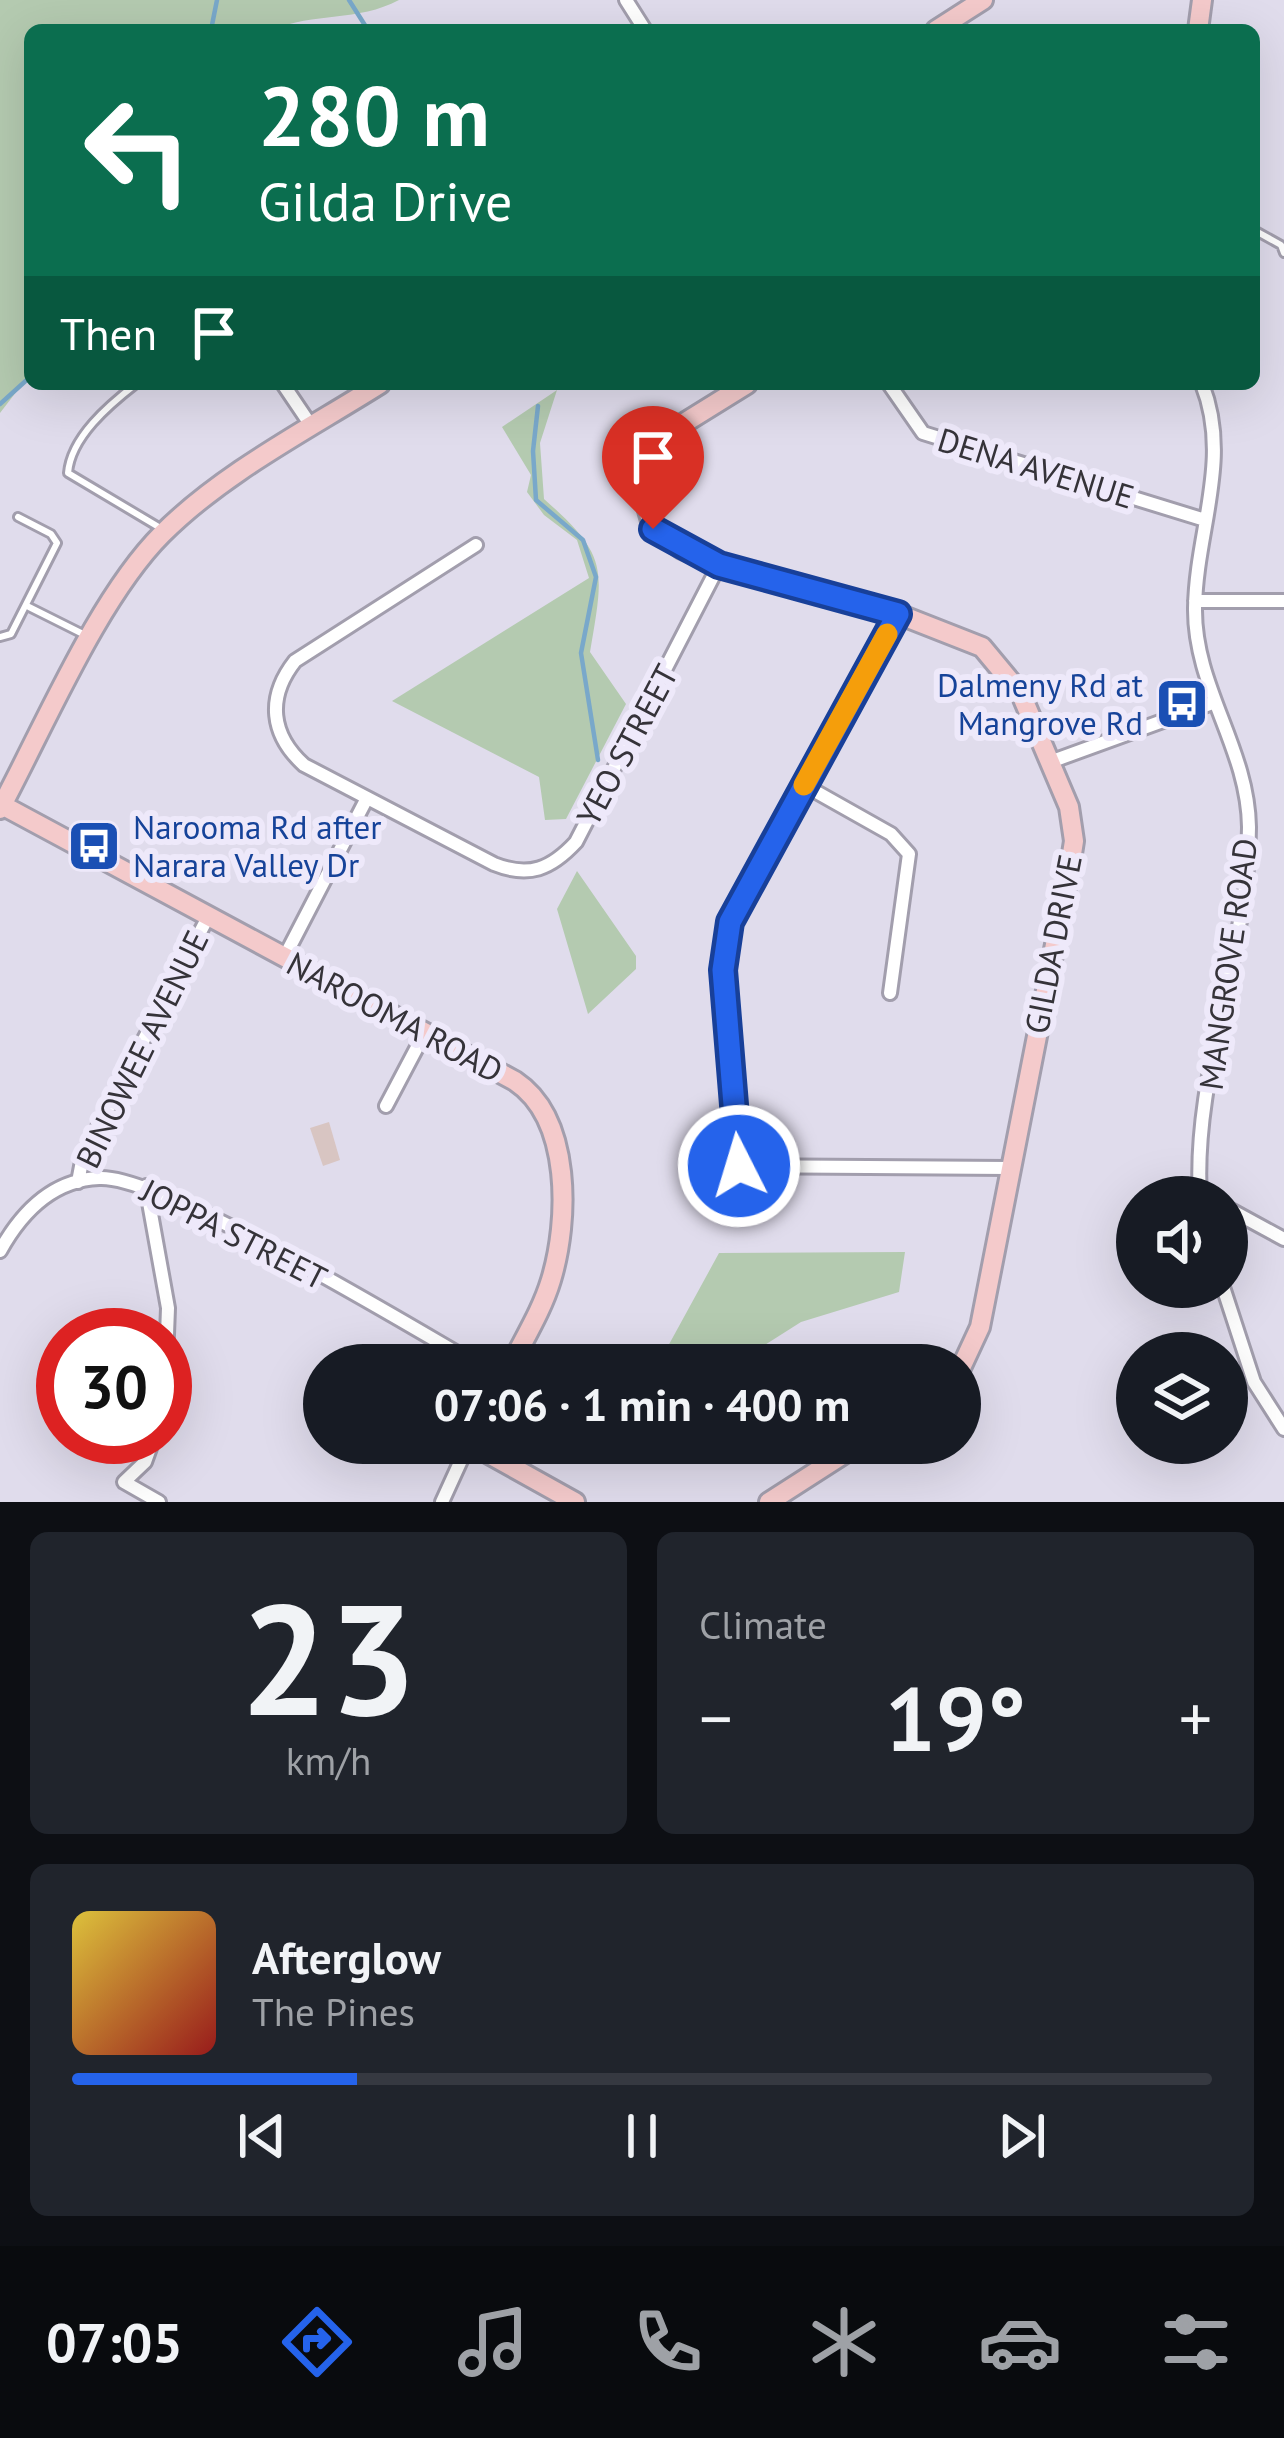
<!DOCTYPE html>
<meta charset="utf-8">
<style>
:root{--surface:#171b24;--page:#20242c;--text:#f1f3f6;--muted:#9ea1a6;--line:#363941;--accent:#2563eb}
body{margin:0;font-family:"PT Sans",sans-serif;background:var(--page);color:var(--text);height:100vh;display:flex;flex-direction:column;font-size:45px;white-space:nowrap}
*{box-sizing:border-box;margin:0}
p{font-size:39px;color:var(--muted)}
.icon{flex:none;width:66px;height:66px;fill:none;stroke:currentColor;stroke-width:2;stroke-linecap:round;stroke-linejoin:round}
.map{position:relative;height:1502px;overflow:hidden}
.sheet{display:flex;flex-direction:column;gap:30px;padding:30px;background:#0d0f14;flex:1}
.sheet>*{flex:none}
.guide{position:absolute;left:24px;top:24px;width:1236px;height:366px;border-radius:18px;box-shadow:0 12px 48px #0002;background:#0b6e4f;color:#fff;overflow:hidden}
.controls{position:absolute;left:1116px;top:1176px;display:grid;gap:24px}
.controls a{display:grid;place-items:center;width:132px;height:132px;border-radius:50%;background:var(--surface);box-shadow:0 12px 48px #0002;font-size:60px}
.speed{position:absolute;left:36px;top:1308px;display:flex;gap:24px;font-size:60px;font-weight:700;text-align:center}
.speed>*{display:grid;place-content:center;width:156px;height:156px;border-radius:50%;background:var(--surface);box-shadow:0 12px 48px #0002;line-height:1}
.speed .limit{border:18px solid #d22;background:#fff;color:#111}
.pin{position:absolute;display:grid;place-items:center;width:102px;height:102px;color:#fff;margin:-123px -51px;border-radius:50% 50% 50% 0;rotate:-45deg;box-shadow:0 0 12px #0007}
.pin .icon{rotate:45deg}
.me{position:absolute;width:132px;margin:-66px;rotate:355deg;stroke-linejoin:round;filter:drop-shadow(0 0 9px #0008)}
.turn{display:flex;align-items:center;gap:42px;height:252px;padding:0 36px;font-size:54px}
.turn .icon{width:156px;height:156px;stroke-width:2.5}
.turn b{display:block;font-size:84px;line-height:102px}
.then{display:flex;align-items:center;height:114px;padding:0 36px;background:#0003;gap:24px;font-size:45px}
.big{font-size:90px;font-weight:600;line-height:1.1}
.sheet .tile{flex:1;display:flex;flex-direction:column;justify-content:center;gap:18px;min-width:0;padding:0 42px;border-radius:18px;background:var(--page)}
.sheet .dial{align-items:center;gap:0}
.dial b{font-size:156px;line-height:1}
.song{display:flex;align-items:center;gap:36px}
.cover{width:144px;height:144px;border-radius:18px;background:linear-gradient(135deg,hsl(50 70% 55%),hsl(0 70% 35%))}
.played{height:12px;border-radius:6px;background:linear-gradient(90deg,var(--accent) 25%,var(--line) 25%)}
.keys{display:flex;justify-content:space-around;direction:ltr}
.heat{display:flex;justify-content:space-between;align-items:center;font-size:66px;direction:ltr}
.sheet .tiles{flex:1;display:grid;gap:30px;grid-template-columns:1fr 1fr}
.tile:last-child{grid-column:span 2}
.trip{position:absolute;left:303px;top:1344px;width:678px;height:120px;border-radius:60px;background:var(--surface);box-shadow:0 12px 48px #0002;font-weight:600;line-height:120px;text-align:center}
.menu{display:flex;height:192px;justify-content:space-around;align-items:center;background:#090b0e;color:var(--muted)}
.menu .icon{width:84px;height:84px}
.menu .on{color:var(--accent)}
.menu b{font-size:54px;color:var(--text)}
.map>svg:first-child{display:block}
.green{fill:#b4cab0}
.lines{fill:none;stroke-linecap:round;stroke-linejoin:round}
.stream{stroke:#79a8ca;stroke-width:4.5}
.building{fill:#d8c5c2}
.lane-casing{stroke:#a29ead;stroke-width:12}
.street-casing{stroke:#a29ead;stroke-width:18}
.secondary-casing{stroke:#a29ead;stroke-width:24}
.lane{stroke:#fff;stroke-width:6}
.street{stroke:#fff;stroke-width:12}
.secondary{stroke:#f4cacb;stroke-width:18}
.route-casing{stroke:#184099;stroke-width:30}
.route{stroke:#2563eb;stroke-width:21}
.slow{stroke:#f59e0b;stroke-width:21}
.labels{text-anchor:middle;stroke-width:12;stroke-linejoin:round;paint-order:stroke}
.street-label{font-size:33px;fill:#353339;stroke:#eee9fa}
.transit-label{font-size:33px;fill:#164399;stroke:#eee9fa;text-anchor:end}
</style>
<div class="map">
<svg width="1284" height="1502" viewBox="0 0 1284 1502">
<rect width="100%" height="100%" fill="#e0dcec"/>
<path class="green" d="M 0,0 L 399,0 C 358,22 314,12 272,30 L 30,30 L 30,374 L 0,413 Z
M 557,390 L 540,443 L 544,499 C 609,556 604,569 590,652 L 626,704 L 566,819 L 545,820 L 539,777 L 392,701 L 589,578 L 577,540 L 544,515 L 527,492 L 531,475 L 502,427 Z
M 577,871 L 636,956 L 636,969 L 588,1014 L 557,909 Z
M 905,1252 L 899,1292 L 801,1322 L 746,1357 L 661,1359 L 719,1253 Z"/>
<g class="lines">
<path class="stream" d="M 349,0 L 368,30
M 211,30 L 217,0
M 0,404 L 30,377
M 538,406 L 533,451 L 536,500 L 583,540 L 596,577 L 581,653 L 598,760"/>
</g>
<path class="building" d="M 329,1122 L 340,1160 L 323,1166 L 310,1128 Z"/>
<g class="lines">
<g class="lane-casing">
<path id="lane" d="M 1254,230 L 1281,245 L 1284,253
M 136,384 C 109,405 71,437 68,473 L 162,529
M 29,607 L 83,634
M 0,637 L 11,634 L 57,543 L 51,534 L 18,517"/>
</g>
<g class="street-casing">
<path id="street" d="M 626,0 L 645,30
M 283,384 L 312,427
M 889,384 L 923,433 L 1205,520
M 476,545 L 295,661 C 266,698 271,735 304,765 L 494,864 C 529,878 551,869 576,842 L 719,565
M 1195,601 L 1284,601
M 898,614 L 731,923 L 723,970 L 739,1166 L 1009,1168
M 1050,762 L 1215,702
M 804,785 L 891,834 L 909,854 L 890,993
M 284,958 L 367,798
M 386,1106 L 424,1034
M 78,1182 L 83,1156 L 208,917
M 146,1186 L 168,1308 L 165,1388
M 1200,1197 C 1192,1076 1249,950 1249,827 C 1248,748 1194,687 1195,608 C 1196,531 1232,459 1202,384
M 1227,1208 L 1284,1239
M 0,1251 C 21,1213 52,1180 99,1178 C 161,1174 411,1327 478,1365
M 1223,1287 L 1254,1382 L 1284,1429
M 783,1358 L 787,1365
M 154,1437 L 145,1462 L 124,1482 L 159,1502
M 442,1502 L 468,1445"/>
</g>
<g class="secondary-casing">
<path id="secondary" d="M 936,30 L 983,0
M 1198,30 L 1202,0
M 747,384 L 668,433 L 644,496 L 653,528 L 682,549 L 719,565 L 898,614 L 982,647 L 1021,694 L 1069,807 L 1074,841 L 1069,873 L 980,1327 L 960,1370
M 2,805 L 515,1081 C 572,1119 569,1221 551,1280 C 542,1310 525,1337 511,1365
M 0,809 C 44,727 98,598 162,534 C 223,473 307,430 380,384
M 469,1443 L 575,1502
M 769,1502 L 861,1443"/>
</g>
<use href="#lane" class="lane"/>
<use href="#street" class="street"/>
<use href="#secondary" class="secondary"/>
</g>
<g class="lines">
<g class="route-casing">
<path id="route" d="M 653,529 L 719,565 L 898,614 L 730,922 L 723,970 L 739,1166"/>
</g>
<use href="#route" class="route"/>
<path class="slow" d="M 804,785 L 887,634"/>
</g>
<defs>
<g id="bus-square" transform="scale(2.7)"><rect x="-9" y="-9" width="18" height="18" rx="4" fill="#1a4fb4" stroke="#eee9fa"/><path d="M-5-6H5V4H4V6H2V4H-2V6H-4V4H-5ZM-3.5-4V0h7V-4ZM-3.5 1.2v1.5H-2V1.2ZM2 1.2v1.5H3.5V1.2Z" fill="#fff"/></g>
</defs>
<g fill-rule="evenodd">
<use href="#bus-square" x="1182" y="704"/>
<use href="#bus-square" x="94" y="846"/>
</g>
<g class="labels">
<g class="street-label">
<text transform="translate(1036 468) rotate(17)" y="12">DENA AVENUE</text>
<text transform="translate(627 745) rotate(-62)" y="12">YEO STREET</text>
<text transform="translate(1053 944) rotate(-79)" y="12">GILDA DRIVE</text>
<text transform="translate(1228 964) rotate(-82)" y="12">MANGROVE ROAD</text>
<text transform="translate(395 1017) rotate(28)" y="12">NAROOMA ROAD</text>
<text transform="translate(142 1049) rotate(-64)" y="12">BINOWEE AVENUE</text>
<text transform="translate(234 1234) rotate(27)" y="12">JOPPA STREET</text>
</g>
<g class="transit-label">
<text x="1143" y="697">Dalmeny Rd at<tspan x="1143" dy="38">Mangrove Rd</tspan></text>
<text x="133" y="839" text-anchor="start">Narooma Rd after<tspan x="133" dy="38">Narara Valley Dr</tspan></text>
</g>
</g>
</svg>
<div class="controls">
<a><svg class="icon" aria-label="sound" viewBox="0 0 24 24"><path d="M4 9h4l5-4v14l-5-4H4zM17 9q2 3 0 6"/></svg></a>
<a><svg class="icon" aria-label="layers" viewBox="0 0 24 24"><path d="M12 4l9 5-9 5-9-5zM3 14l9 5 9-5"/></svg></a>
</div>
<div class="speed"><div class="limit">30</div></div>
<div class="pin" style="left:653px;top:529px;background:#d93025"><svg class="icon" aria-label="arrive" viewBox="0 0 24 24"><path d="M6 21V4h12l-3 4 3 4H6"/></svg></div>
<svg class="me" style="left:739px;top:1166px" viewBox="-20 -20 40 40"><circle r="17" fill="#2563eb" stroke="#fff" stroke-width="3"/><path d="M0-11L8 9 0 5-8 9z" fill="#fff"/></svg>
<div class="trip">07:06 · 1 min · 400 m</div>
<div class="guide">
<div class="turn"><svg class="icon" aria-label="left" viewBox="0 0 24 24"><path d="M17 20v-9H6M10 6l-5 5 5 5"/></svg><div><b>280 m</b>Gilda Drive</div></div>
<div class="then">Then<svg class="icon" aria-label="arrive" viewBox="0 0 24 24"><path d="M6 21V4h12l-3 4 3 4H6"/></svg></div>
</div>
</div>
<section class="sheet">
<div class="tiles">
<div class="tile dial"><b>23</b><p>km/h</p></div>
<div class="tile"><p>Climate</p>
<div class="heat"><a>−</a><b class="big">19°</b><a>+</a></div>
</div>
<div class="tile">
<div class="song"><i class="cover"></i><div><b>Afterglow</b><p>The Pines</p></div></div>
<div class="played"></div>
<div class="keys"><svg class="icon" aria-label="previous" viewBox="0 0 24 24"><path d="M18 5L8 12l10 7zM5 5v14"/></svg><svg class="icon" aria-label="pause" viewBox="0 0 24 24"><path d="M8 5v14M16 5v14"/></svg><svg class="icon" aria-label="next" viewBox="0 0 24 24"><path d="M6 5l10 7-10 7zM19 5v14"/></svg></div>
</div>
</div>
</section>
<nav class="menu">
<b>07:05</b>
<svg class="icon on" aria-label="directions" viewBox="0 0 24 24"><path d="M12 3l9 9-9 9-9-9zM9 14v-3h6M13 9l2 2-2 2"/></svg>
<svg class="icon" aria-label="music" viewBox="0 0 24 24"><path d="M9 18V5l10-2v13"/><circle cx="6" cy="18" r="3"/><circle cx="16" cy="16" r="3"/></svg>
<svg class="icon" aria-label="phone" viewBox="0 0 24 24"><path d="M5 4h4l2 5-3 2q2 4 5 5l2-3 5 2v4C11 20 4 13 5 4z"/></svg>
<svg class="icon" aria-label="climate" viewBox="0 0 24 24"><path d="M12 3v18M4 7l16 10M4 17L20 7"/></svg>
<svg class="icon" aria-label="car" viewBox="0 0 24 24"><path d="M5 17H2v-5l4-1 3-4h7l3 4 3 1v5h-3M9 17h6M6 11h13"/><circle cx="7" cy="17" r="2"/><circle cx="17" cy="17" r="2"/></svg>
<svg class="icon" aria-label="filters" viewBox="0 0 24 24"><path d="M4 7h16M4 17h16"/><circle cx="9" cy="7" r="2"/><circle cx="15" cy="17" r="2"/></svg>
</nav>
